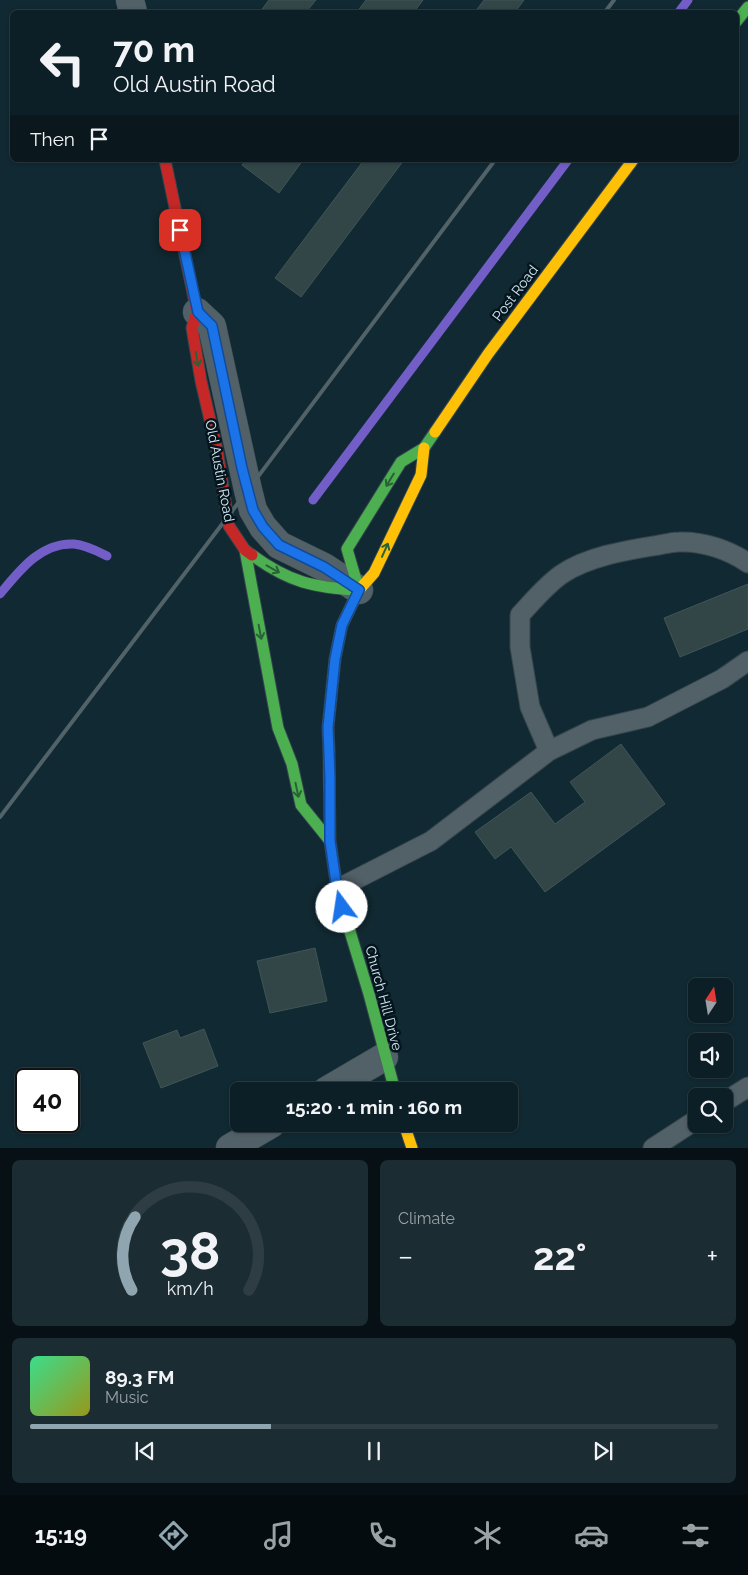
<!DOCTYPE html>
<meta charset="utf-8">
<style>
:root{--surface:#0d1f26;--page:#1b2c32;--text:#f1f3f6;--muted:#9aa2a7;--line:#2d3d43;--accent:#8fa5af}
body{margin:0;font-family:Raleway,sans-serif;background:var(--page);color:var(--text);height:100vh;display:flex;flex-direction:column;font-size:19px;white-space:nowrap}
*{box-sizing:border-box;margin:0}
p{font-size:16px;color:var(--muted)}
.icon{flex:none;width:28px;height:28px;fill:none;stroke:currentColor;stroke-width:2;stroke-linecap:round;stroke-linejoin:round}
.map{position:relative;height:1148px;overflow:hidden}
.sheet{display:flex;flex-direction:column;gap:12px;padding:12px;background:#071115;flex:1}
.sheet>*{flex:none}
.top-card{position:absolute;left:10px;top:10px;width:729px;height:152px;border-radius:8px;box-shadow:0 1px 4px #0004,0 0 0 1px var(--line);background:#0d1f26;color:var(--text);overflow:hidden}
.needle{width:32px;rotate:12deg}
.fabs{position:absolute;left:688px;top:978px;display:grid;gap:10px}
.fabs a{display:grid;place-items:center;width:45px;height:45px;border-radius:8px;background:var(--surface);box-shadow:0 1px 4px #0004,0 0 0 1px var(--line);font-size:25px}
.speed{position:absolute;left:15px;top:1068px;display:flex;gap:10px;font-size:25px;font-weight:700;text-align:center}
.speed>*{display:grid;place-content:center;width:65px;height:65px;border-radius:50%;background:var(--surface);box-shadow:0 1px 4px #0004,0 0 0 1px var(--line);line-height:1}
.speed .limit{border:2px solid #111;border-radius:8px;background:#fff;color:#111}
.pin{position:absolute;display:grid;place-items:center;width:42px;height:42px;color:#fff;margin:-21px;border-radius:10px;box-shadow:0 2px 8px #0006}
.me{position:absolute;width:55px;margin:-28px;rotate:346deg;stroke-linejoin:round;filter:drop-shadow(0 0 4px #0008)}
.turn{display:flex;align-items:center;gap:18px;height:105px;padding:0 20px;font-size:22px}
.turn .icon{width:65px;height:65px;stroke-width:2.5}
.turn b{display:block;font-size:35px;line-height:42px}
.then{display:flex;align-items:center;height:48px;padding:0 20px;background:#0003;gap:10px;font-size:19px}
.big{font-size:38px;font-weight:700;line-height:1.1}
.sheet .card{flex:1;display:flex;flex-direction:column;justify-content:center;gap:8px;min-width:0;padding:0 18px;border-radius:8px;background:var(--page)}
.sheet .dial{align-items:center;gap:0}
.dial svg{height:130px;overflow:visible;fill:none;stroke:var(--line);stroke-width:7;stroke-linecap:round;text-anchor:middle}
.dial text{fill:var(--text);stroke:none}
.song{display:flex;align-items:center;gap:15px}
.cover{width:60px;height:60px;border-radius:8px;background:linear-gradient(135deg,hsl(150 70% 55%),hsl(60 70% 35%))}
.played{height:5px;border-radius:2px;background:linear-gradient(90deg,var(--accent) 35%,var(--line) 35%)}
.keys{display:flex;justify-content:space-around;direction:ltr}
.heat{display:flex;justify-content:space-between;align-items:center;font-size:28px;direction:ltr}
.sheet .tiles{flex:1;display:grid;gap:12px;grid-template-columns:1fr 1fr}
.card:last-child{grid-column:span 2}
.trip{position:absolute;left:230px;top:1082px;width:288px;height:50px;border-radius:8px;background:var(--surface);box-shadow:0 1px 4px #0004,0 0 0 1px var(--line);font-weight:700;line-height:50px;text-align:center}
.tabs{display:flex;height:80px;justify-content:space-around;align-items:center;background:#050c0f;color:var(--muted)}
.tabs .icon{width:35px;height:35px}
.tabs .on{color:var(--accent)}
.tabs b{font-size:22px;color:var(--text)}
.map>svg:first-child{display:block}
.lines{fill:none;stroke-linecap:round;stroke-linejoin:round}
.stream{stroke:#725ec6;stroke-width:9}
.building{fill:#324647;stroke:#415556}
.lane-casing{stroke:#35464d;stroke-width:21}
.street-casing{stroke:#35464d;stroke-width:29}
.fast-casing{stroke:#35464d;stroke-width:13}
.slow-casing{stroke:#35464d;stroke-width:13}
.jam-casing{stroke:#35464d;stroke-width:13}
.lane{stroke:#526068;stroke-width:19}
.street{stroke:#526068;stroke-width:28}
.fast{stroke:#4caf50;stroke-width:11}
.slow{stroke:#ffc107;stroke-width:11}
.jam{stroke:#c62828;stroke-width:11}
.rail{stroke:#526269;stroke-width:4}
.oneway{stroke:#286236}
.route-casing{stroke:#114b97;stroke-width:12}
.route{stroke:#1a73e8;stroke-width:9}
.labels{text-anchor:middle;stroke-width:5;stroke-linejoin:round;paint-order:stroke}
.street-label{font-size:14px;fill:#d3e8f3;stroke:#05151d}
</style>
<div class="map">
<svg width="748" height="1148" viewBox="0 0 748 1148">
<rect width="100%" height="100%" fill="#112932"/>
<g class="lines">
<path class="stream" d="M 679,12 L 688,0
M 313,500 L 568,160
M 0,594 C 19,571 41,542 74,544 C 86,545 97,551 107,556"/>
</g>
<path class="building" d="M 269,0 L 316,0 L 306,12 L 260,12 Z
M 366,0 L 423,0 L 414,12 L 357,12 Z
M 484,0 L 524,0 L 515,12 L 475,12 Z
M 246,160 L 303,160 L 279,193 L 242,165 Z
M 364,160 L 404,160 L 301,297 L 275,278 Z
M 748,584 L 748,629 L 680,657 L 664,618 Z
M 621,744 L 665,804 L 545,892 L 511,847 L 495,859 L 475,832 L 531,792 L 555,824 L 585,802 L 570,782 Z
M 315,948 L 327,1001 L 270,1013 L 257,961 Z
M 204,1029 L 218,1066 L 161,1088 L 143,1043 L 177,1030 L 180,1038 Z"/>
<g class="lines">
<g class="lane-casing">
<path id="lane" d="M 549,751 L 530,707 L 520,647 L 520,615 C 533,601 546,585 562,574 C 587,557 623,551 653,546 C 661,545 671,542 679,542 C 703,541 729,550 748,563
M 337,889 L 431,841 L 549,751 L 592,730 L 648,717 L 722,679 L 748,661
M 724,1102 L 748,1087
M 653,1148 L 696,1120"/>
</g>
<g class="street-casing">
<path id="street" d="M 130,0 L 133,12
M 197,312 L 212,326 L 248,490 L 253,510 L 263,527 L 279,545 L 324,567 L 359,590
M 326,1091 L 384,1057
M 230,1148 L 271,1124"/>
</g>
<g class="fast-casing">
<path id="fast" d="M 736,22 L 748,7
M 245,550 L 278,728 L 292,764 L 301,805 L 330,841
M 252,555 C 289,582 314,588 359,590
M 359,590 L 347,549 L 401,462 L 424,448 L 435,432
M 329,752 L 330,841 L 337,889 L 369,994 L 395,1091"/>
</g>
<g class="slow-casing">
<path id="slow" d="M 435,432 L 488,354 L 633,160
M 329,752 L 328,727 L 335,659 L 342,625 L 359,590 L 374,573 L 421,475 L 424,448
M 404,1124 L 412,1148"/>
</g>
<g class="jam-casing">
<path id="jam" d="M 165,160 L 197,312 L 192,328 L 201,381 L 217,450 L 229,526 L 245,550 L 252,555"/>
</g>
<use href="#lane" class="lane"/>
<use href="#street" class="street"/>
<use href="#fast" class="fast"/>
<use href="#slow" class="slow"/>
<use href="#jam" class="jam"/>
<path class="rail" d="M 605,12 L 614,0
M 0,817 L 248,490 L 495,160"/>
</g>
<defs><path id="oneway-shaft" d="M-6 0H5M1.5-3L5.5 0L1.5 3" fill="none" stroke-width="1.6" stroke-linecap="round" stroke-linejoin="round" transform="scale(1.25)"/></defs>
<g class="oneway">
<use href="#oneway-shaft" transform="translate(197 359) rotate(80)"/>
<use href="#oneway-shaft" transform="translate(390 480) rotate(121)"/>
<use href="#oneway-shaft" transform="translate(385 550) rotate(-66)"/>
<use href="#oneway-shaft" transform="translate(273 569) rotate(29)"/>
<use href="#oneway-shaft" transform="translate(260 632) rotate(79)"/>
<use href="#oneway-shaft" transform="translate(297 790) rotate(78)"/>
</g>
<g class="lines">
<g class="route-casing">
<path id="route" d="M 180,230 L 198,312 L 212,326 L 242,468 L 253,510 L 263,527 L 279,545 L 324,567 L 359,590 L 342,625 L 335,659 L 328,727 L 330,779 L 330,841 L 337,889 L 342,907"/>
</g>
<use href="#route" class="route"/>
</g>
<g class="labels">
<g class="street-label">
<text transform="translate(515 293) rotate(-53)" y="5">Post Road</text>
<text transform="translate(220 471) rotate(79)" y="5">Old Austin Road</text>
<text transform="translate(384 998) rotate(75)" y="5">Church Hill Drive</text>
</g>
</g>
</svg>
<div class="fabs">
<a><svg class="needle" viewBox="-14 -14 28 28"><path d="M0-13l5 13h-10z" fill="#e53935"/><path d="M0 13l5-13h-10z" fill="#9aa2a7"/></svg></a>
<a><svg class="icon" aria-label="sound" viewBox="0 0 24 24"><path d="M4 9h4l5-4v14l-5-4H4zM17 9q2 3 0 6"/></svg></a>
<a><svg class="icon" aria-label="search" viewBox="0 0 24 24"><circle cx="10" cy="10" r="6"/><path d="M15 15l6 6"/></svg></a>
</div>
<div class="speed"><div class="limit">40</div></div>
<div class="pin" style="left:180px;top:230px;background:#d93025"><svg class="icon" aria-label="arrive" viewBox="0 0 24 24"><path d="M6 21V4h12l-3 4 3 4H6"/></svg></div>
<svg class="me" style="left:342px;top:907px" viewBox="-20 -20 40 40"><circle r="19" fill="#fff"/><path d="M0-13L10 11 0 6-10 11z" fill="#1a73e8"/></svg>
<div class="trip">15:20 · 1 min · 160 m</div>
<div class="top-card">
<div class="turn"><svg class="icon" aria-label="left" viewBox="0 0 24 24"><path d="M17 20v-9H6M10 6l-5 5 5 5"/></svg><div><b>70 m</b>Old Austin Road</div></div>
<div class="then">Then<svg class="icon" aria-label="arrive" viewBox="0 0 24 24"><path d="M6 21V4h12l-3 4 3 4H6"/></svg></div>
</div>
</div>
<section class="sheet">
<div class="tiles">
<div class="card dial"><svg viewBox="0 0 100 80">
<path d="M14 69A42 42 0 1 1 86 69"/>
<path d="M14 69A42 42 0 0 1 16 24" stroke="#8fa5af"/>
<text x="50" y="56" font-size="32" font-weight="700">38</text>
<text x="50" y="72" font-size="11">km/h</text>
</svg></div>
<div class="card"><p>Climate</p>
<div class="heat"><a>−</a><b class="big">22°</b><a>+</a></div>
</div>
<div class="card">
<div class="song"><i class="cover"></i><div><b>89.3 FM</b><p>Music</p></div></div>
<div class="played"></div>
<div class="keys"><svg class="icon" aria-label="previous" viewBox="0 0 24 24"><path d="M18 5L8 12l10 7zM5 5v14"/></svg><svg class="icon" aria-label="pause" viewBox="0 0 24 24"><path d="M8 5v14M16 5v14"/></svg><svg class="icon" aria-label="next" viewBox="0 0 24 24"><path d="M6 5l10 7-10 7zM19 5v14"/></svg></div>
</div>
</div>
</section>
<nav class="tabs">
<b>15:19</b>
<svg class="icon on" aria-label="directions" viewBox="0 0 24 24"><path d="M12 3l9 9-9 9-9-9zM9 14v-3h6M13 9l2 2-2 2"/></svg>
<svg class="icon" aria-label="music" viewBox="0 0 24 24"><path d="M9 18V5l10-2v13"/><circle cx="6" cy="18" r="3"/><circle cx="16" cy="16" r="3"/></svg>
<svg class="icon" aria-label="phone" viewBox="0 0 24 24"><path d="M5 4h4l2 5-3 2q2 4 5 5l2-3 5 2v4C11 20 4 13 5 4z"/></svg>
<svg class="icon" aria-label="climate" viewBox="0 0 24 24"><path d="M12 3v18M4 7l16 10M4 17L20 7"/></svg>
<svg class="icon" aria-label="car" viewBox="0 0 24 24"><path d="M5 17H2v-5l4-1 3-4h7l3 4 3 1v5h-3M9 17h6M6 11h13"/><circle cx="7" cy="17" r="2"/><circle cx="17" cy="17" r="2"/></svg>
<svg class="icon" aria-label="filters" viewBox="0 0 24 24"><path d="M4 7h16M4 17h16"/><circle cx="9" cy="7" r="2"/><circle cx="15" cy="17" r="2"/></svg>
</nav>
